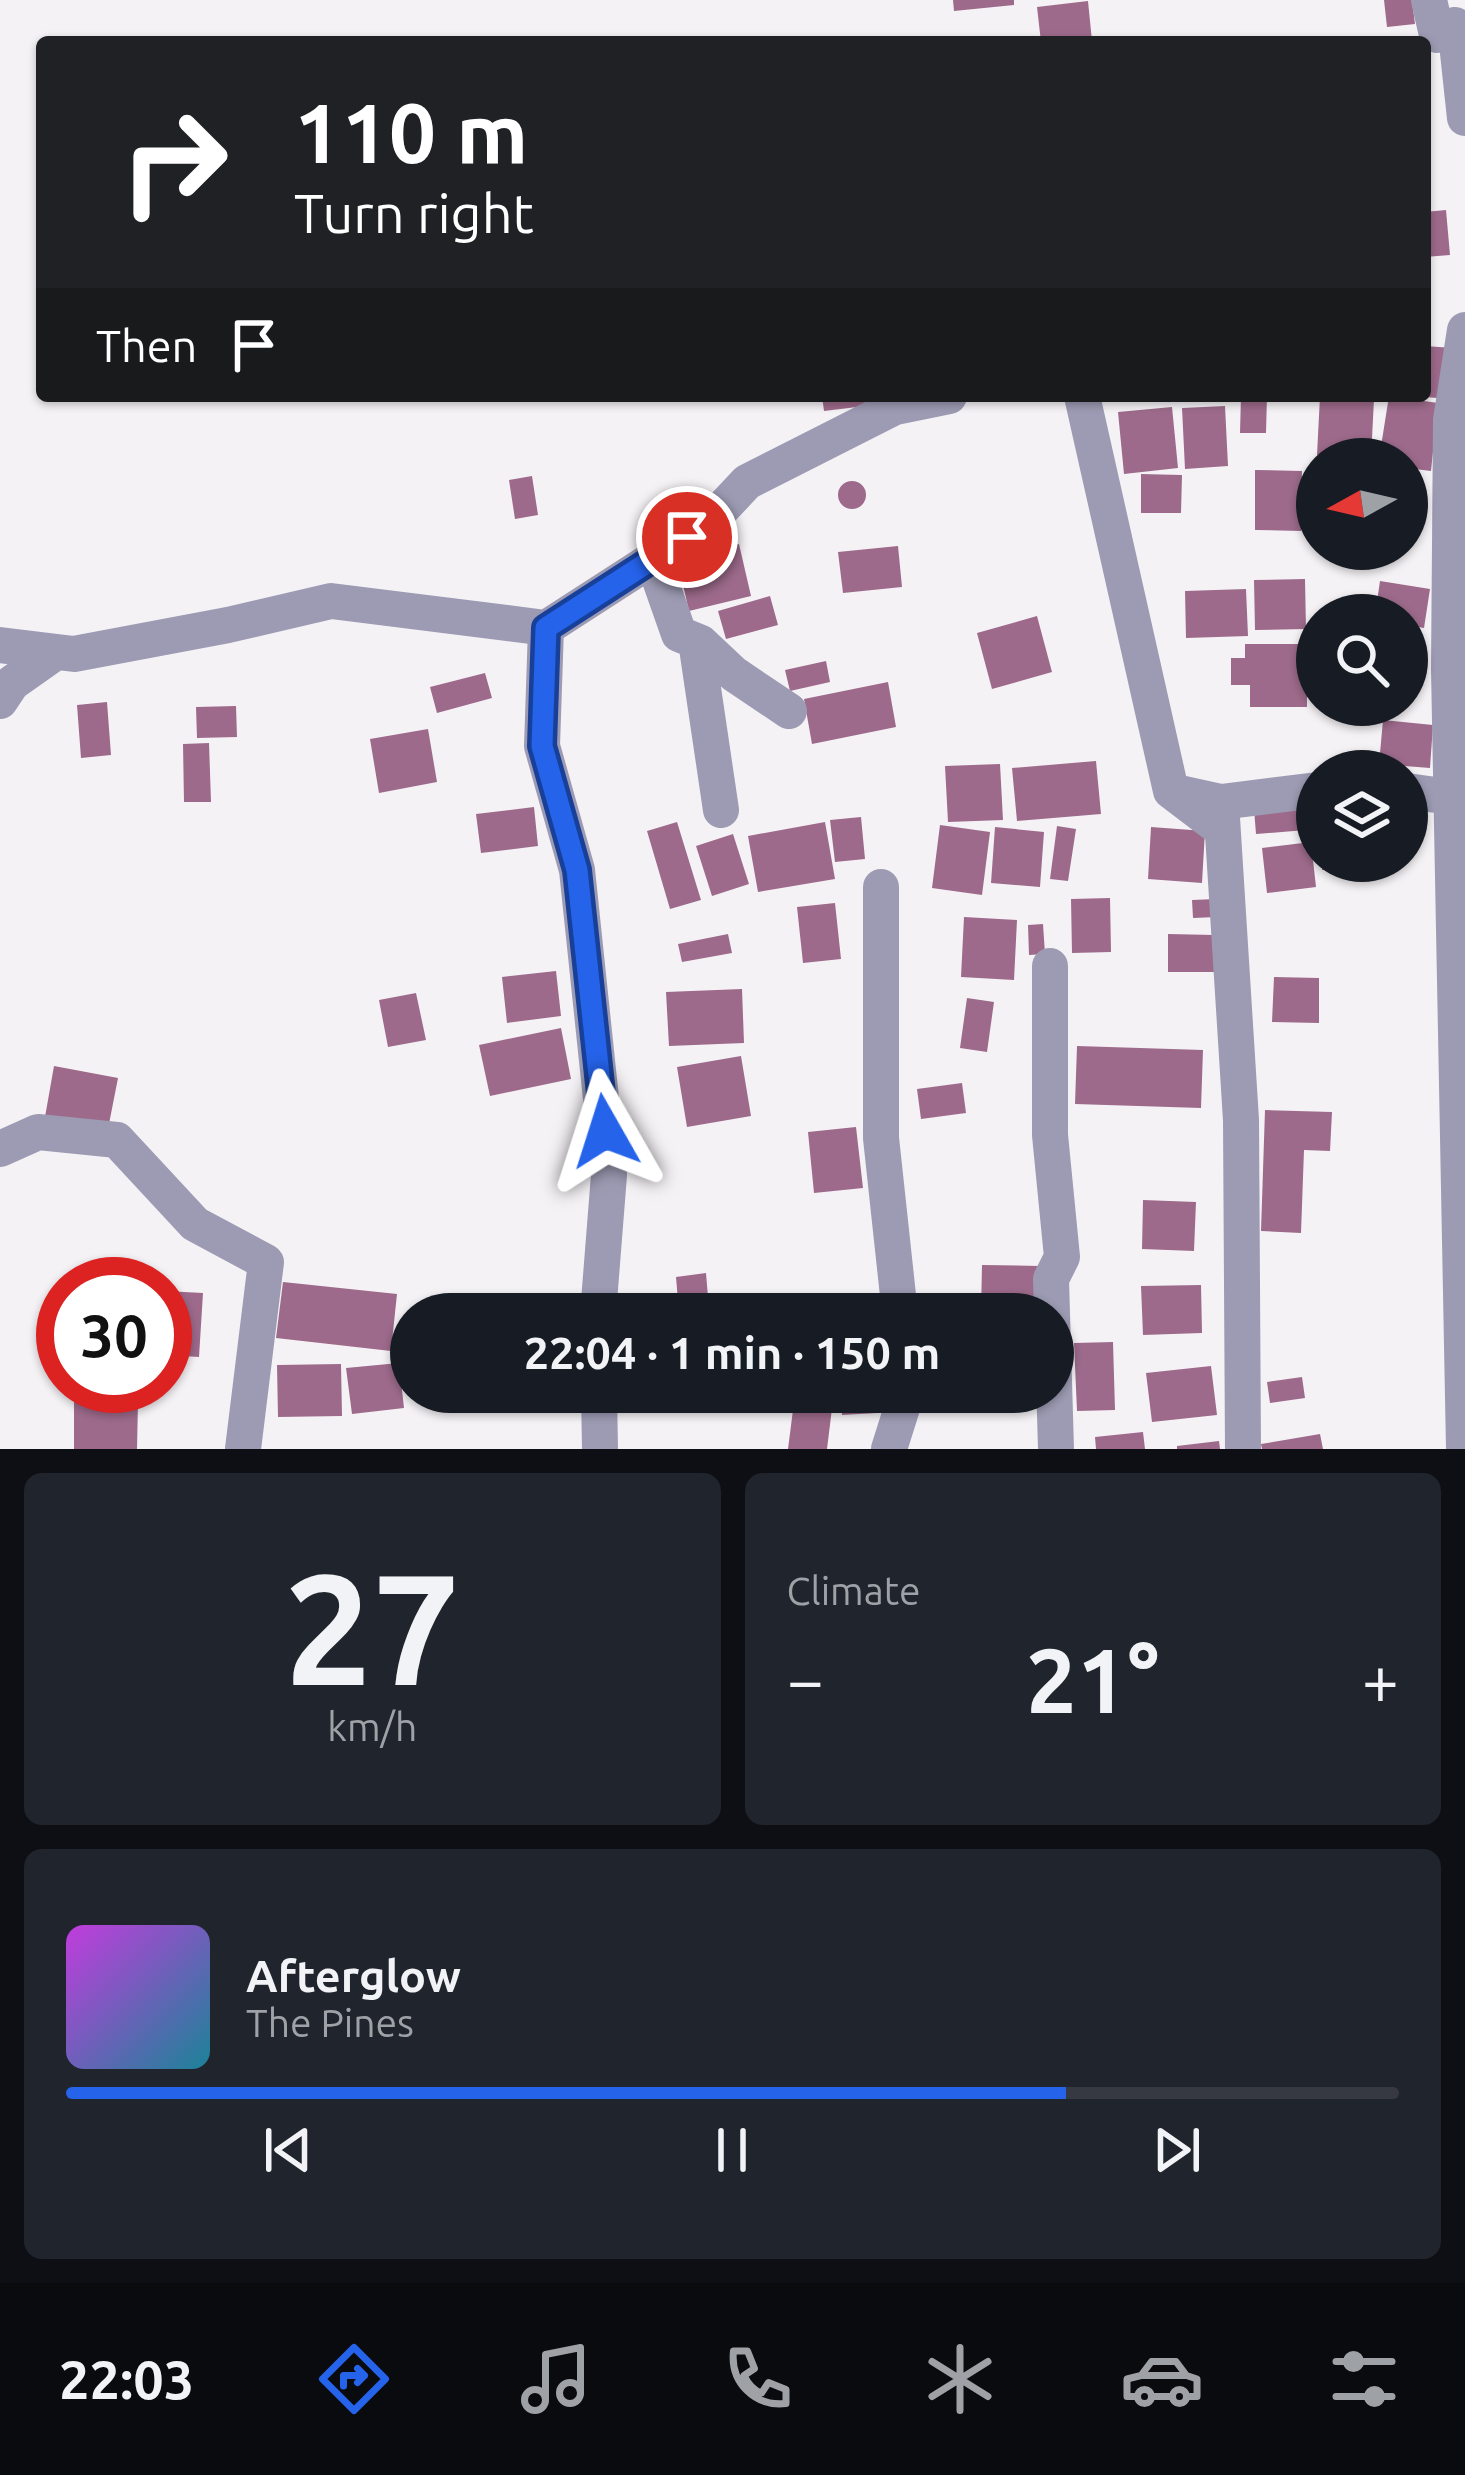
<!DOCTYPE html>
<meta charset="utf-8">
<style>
:root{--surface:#171b24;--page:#20242c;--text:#f1f3f6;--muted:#9ea1a6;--line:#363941;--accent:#2563eb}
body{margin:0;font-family:Ubuntu,sans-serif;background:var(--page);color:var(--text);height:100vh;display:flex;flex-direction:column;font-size:45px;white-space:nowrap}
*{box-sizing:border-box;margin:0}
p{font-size:39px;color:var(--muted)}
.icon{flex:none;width:66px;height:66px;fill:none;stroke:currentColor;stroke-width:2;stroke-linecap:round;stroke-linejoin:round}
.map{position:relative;height:1449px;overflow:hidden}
.drawer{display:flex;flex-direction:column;gap:24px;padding:24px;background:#0d0f14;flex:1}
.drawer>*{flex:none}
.banner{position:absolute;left:36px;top:36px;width:1395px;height:366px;border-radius:12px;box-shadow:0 3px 9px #0004;background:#202124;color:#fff;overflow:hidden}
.needle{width:78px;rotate:262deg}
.fabs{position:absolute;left:1296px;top:438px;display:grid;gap:24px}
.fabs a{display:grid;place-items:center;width:132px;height:132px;border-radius:50%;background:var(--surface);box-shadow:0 3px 9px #0004;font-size:60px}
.speed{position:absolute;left:36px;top:1257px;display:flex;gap:24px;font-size:60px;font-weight:700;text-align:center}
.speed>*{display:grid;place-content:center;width:156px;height:156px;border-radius:50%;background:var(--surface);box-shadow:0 3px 9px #0004;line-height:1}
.speed .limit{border:18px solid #d22;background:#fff;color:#111}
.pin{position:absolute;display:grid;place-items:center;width:102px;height:102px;color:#fff;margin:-51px;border:6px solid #fff;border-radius:50%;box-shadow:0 3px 12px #0007}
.me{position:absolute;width:132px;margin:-66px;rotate:354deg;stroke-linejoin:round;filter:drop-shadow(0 0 9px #0008)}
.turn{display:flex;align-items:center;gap:42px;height:252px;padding:0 60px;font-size:54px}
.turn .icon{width:156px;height:156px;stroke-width:2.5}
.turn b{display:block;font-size:84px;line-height:102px}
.then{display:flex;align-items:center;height:114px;padding:0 60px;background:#0003;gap:24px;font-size:45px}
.big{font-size:90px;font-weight:700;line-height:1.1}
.drawer .tile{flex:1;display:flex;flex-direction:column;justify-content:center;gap:18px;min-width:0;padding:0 42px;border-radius:18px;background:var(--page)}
.drawer .dial{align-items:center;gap:0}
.dial b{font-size:156px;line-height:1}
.song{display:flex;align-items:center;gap:36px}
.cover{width:144px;height:144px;border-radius:18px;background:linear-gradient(135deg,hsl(290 70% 55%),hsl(190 70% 35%))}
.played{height:12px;border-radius:6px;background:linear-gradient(90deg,var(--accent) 75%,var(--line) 75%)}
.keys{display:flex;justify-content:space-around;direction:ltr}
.heat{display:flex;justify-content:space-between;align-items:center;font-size:66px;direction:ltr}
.drawer .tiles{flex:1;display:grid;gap:24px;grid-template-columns:1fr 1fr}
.tile:last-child{grid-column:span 2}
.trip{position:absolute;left:390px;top:1293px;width:684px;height:120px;border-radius:60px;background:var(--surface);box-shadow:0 3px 9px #0004;font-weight:700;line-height:120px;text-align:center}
.tab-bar{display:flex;height:192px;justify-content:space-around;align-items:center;background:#090b0e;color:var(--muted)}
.tab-bar .icon{width:84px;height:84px}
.tab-bar .on{color:var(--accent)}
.tab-bar b{font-size:54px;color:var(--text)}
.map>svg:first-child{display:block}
.building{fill:#9d6a8b}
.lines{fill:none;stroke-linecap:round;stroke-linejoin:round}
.minor{stroke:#9c9bb3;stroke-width:36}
.route-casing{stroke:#184099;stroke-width:30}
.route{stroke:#2563eb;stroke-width:21}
</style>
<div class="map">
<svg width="1465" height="1449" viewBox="0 0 1465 1449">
<rect width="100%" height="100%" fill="#f5f2f6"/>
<path class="building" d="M 953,0 L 1014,0 L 1014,5 L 954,11 Z
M 1384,0 L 1412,0 L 1415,24 L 1387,27 Z
M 1088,1 L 1092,41 L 1041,42 L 1037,7 Z
M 1446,210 L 1450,255 L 1425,257 L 1425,212 Z
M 1425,346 L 1453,348 L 1449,399 L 1425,397 Z
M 822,396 L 889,396 L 890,403 L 824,411 Z
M 1241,396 L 1267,396 L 1266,433 L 1240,433 Z
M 1320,396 L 1374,399 L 1371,458 L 1317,455 Z
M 1389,396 L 1438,403 L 1431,471 L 1407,468 L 1407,459 L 1379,459 Z
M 1225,406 L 1228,466 L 1185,469 L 1182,408 Z
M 1172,407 L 1178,468 L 1124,474 L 1118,412 Z
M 1255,470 L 1302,471 L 1301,531 L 1255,530 Z
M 1141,474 L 1182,475 L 1181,513 L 1141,513 Z
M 532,476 L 538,515 L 515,519 L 509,480 Z
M838 495a14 14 0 1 1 28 0a14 14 0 1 1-28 0Z
M 739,544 L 751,596 L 689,611 L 677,559 Z
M 898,546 L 902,587 L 843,593 L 838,552 Z
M 1305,579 L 1306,629 L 1255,630 L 1254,580 Z
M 1380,581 L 1430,589 L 1424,628 L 1407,625 L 1407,615 L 1375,615 Z
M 1246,589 L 1248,636 L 1186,638 L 1185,591 Z
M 770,596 L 778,625 L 726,639 L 718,611 Z
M 1037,616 L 1052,672 L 992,689 L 977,633 Z
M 1245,644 L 1307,644 L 1307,707 L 1250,707 L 1250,685 L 1231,685 L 1231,658 L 1245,658 Z
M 826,661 L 830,682 L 790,691 L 785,670 Z
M 485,673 L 492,698 L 437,713 L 430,687 Z
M 888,682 L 896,727 L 812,744 L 804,699 Z
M 107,702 L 111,755 L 81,758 L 77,705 Z
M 236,706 L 237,737 L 197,738 L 196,707 Z
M 1383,720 L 1433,725 L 1430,768 L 1379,764 Z
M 428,729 L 437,782 L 379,793 L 370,739 Z
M 209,743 L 211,802 L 184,802 L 183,744 Z
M 1096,761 L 1101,814 L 1017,821 L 1012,768 Z
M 1000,764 L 1003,820 L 948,822 L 945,766 Z
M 1305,805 L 1306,830 L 1256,834 L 1254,809 Z
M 534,807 L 538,846 L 481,853 L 476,814 Z
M 861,817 L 865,859 L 835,862 L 830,820 Z
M 677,822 L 701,900 L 670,909 L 647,831 Z
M 825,822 L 835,879 L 758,892 L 748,836 Z
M 940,825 L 990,832 L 982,895 L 932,888 Z
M 1057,826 L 1076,829 L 1068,881 L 1050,879 Z
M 995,827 L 1044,832 L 1040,887 L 991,883 Z
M 1151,827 L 1205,831 L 1202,883 L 1148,879 Z
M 733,834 L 749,884 L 712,896 L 696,846 Z
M 1311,842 L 1316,887 L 1267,893 L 1262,848 Z
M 1322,861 L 1368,861 L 1368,870 L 1322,870 Z
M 1110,898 L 1111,952 L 1072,953 L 1071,899 Z
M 1216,899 L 1217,917 L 1193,918 L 1192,900 Z
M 835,903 L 841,959 L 803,963 L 797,907 Z
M 964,917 L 1017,920 L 1014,980 L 961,977 Z
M 1043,924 L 1045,954 L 1029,955 L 1028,925 Z
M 728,934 L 732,953 L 682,962 L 678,944 Z
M 1168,934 L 1214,935 L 1214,972 L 1168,972 Z
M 556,971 L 561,1016 L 507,1023 L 502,977 Z
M 1274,977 L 1319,978 L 1319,1023 L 1272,1022 Z
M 742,989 L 744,1043 L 669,1046 L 666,992 Z
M 416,993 L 426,1040 L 388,1047 L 379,1000 Z
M 967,998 L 994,1002 L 987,1052 L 960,1048 Z
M 561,1028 L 571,1079 L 490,1096 L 479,1045 Z
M 1077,1046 L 1203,1050 L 1201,1108 L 1075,1104 Z
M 741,1056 L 751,1116 L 687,1127 L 677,1067 Z
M 54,1066 L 118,1078 L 108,1129 L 45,1117 Z
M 962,1083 L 966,1113 L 921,1119 L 917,1089 Z
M 1265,1110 L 1332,1112 L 1330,1151 L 1304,1150 L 1301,1233 L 1261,1231 Z
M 856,1127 L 863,1188 L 814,1193 L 808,1132 Z
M 1143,1200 L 1196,1202 L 1194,1251 L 1142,1249 Z
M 982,1265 L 1040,1266 L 1039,1314 L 981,1314 Z
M 706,1273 L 708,1297 L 678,1301 L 676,1277 Z
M 283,1282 L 397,1294 L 391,1351 L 276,1338 Z
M 1201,1285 L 1202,1333 L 1143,1335 L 1141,1286 Z
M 165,1291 L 203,1293 L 199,1357 L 165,1355 Z
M 1113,1342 L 1115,1410 L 1077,1411 L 1074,1343 Z
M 399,1363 L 404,1408 L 352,1414 L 346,1368 Z
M 341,1364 L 342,1416 L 278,1417 L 277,1365 Z
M 1211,1366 L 1217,1415 L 1152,1422 L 1146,1373 Z
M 1302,1377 L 1305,1398 L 1270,1403 L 1267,1382 Z
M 735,1392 L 834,1392 L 827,1449 L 788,1449 L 794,1402 Z
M 840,1392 L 894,1392 L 895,1412 L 842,1415 Z
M 74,1401 L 138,1402 L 137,1449 L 74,1449 Z
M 1143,1432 L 1145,1449 L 1096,1449 L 1095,1437 Z
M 1320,1434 L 1323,1449 L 1262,1449 L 1261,1444 Z
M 1219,1441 L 1220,1449 L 1177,1449 L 1177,1446 Z"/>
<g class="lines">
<path class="minor" d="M 1429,0 L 1437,35
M 1455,25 L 1465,118
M 1082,396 L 1171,791 L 1221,802 L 1217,826 L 1171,791
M 653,560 L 679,634 L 701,643 L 734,674 L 789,711
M 546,628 L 687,537 L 716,515 L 747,482 L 895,407 L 949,396
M 696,641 L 721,810
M 0,645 L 74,654 L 228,625 L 331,601 L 546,628 L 542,746 L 577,870 L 609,1175 L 598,1314
M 0,701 L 12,683 L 56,652
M 1407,791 L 1450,797
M 881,887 L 881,1138 L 900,1314
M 1050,966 L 1050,1135 L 1062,1257 L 1051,1279 L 1056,1449
M 0,1149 L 38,1132 L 117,1140 L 195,1224 L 266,1262 L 243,1449
M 599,1392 L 600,1449
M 889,1449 L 907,1392
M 1243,1449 L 1241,1120 L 1221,802 L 1317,790
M 1464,1449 L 1449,669 L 1451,420 L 1465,330"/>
</g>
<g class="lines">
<g class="route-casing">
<path id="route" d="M 605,1131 L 577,870 L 542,746 L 546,628 L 687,537"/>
</g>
<use href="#route" class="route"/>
</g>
</svg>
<div class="fabs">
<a><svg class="needle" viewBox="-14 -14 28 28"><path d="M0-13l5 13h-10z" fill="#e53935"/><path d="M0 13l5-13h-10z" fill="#9ea1a6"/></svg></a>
<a><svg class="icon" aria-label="search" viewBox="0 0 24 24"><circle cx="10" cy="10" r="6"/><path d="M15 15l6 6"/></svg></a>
<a><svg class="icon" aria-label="layers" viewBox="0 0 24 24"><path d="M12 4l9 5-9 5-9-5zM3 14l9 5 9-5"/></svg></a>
</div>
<div class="speed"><div class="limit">30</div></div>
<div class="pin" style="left:687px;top:537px;background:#d93025"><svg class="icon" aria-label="arrive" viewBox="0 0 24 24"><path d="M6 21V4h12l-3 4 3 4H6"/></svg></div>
<svg class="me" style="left:605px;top:1131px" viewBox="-20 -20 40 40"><path d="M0-17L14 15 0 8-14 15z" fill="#2563eb" stroke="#fff" stroke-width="4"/></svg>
<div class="trip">22:04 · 1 min · 150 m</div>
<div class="banner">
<div class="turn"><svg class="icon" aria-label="right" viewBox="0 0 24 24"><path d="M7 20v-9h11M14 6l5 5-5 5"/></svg><div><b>110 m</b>Turn right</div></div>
<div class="then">Then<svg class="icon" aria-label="arrive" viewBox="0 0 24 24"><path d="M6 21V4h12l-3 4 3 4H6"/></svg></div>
</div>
</div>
<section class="drawer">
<div class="tiles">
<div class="tile dial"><b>27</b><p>km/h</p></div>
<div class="tile"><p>Climate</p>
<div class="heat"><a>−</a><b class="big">21°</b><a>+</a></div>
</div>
<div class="tile">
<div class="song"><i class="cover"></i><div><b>Afterglow</b><p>The Pines</p></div></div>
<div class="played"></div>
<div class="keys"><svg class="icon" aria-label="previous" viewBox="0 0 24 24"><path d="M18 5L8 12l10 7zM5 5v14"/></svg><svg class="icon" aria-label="pause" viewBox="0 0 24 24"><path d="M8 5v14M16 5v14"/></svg><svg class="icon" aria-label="next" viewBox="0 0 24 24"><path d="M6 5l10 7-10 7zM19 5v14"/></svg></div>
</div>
</div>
</section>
<nav class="tab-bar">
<b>22:03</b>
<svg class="icon on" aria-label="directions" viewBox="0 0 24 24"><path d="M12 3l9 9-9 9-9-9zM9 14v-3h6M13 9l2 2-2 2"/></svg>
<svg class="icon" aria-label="music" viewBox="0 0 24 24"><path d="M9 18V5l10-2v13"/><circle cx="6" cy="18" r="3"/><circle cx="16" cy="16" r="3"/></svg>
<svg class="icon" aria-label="phone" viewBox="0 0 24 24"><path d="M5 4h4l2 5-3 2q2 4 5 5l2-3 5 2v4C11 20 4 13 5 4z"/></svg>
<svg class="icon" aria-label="climate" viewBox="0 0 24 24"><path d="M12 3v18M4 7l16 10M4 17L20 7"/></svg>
<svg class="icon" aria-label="car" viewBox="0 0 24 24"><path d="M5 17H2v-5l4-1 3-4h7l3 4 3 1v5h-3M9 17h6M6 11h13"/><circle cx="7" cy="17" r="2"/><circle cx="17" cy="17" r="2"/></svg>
<svg class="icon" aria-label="filters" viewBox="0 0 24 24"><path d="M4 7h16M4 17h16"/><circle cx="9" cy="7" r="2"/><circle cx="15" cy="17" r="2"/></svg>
</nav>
